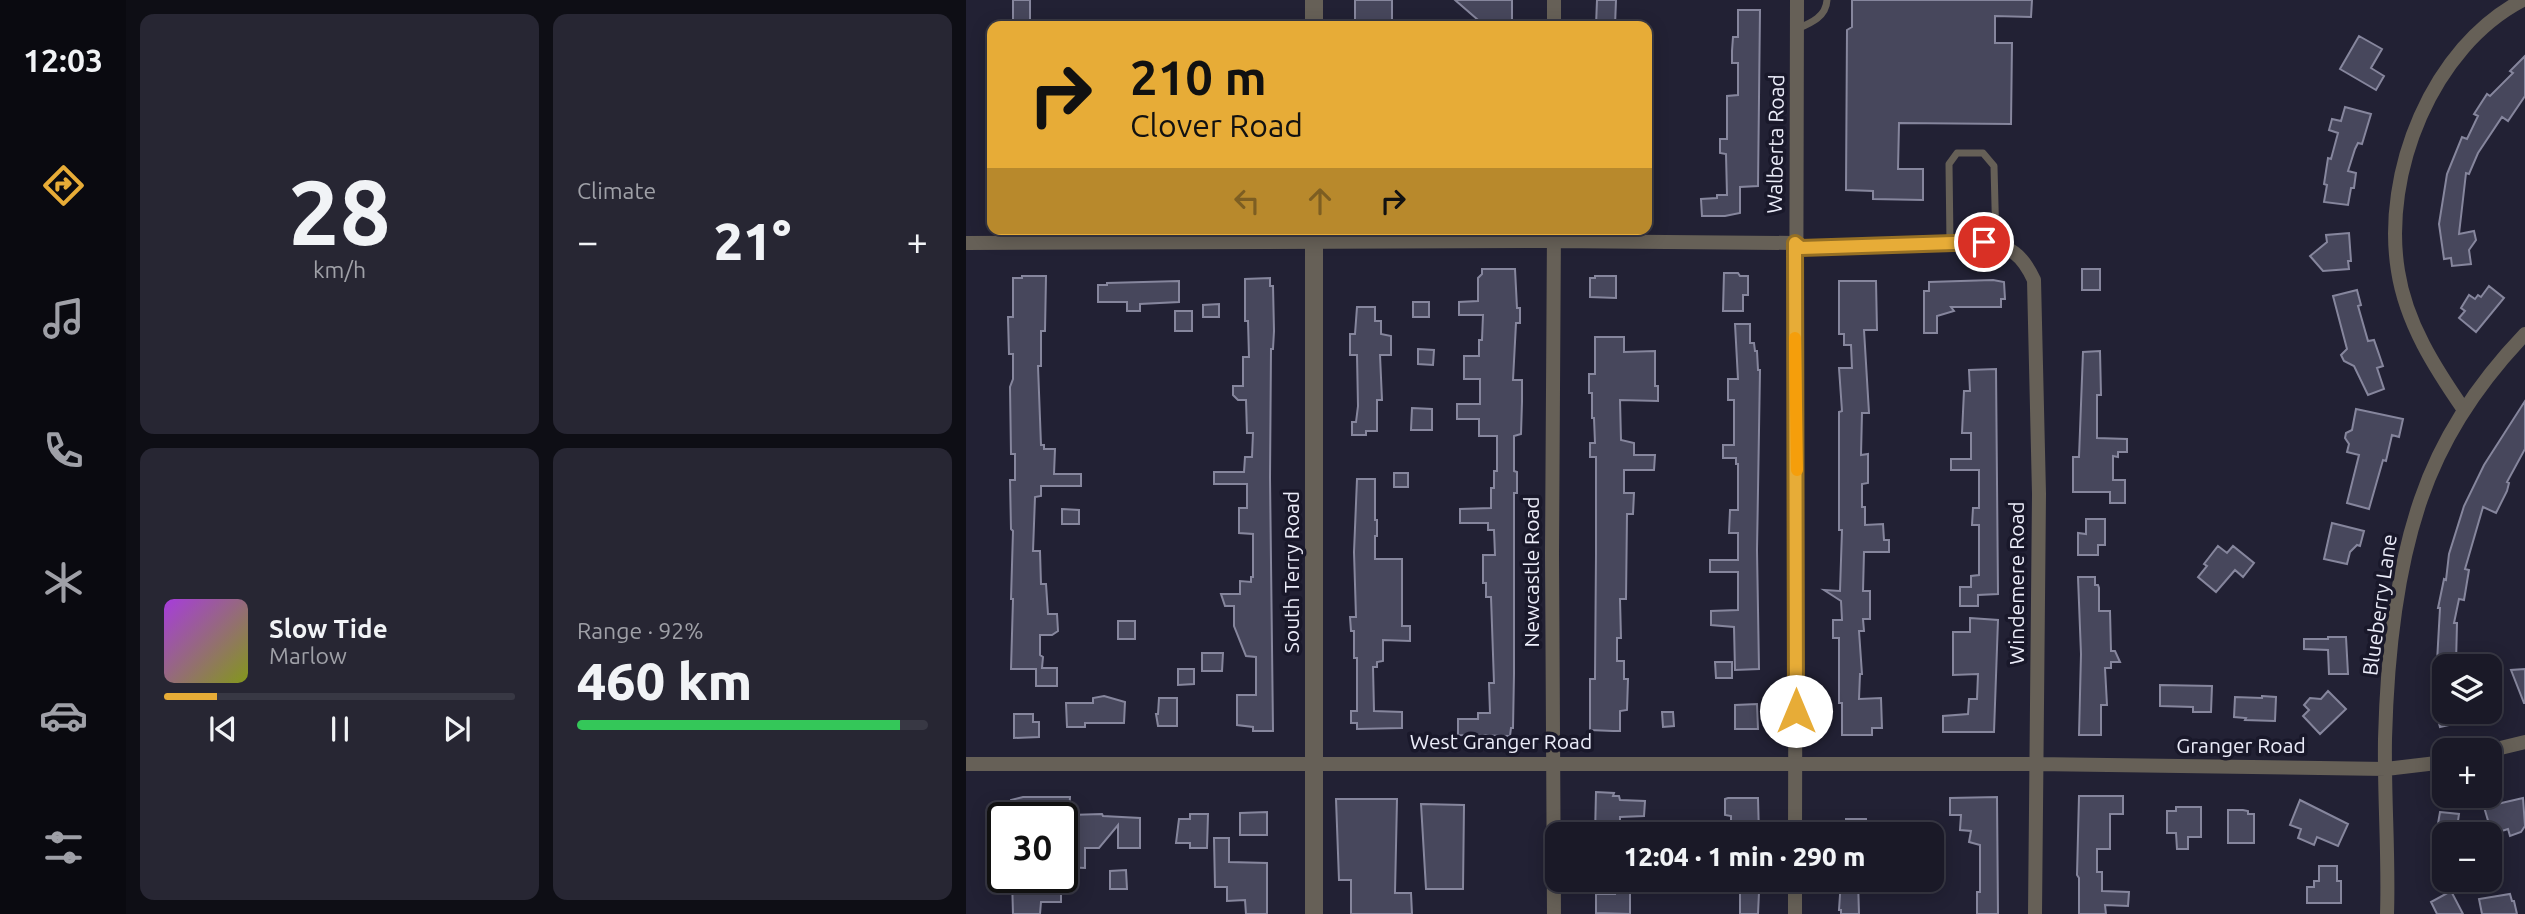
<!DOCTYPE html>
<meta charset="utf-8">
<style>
:root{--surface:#1a1927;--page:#272633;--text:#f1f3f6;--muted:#9fa0a7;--line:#383844;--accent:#e7ac37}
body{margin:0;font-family:Ubuntu,sans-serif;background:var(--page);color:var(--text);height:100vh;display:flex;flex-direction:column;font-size:26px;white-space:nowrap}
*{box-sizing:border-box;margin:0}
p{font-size:23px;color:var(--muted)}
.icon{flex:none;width:38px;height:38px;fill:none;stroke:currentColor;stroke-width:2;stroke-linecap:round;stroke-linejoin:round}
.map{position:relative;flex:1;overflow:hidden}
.panel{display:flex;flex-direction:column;gap:14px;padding:14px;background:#0e0e15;width:840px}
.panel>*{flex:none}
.hud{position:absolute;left:21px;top:21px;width:665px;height:214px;border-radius:14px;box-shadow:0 4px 18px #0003,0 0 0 2px var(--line);background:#e7ac37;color:#111;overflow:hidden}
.tools{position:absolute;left:1466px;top:654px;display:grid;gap:14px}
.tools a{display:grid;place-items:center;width:70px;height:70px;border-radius:14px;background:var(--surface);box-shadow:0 4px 18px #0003,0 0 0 2px var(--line);font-size:35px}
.speed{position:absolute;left:21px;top:802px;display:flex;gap:14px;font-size:35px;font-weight:700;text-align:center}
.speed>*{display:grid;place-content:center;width:91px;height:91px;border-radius:50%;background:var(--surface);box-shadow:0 4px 18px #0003,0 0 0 2px var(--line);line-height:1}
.speed .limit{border:4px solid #111;border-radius:10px;background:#fff;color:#111}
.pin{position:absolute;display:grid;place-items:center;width:60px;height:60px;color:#fff;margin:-30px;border:4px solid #fff;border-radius:50%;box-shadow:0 2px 7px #0007}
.me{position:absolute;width:77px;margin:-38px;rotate:0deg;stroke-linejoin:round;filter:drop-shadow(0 0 5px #0008)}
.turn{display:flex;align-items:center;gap:24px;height:147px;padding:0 28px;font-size:32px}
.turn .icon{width:91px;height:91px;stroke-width:2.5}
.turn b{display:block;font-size:49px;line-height:60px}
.lanes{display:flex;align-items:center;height:66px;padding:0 28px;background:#0003;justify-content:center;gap:35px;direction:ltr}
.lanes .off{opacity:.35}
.big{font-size:52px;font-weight:800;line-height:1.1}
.panel .widget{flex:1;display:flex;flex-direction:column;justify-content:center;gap:10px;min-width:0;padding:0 24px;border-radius:14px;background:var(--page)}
.panel .dial{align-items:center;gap:0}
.dial b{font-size:91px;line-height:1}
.song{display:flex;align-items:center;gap:21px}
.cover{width:84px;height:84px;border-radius:10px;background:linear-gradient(135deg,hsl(280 70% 55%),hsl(70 70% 35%))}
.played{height:7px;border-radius:4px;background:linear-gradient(90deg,var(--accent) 15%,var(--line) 15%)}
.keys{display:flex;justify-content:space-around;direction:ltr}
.heat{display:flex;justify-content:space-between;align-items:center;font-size:38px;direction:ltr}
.charge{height:10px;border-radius:5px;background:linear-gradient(90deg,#34c759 92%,var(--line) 0)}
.panel .tiles{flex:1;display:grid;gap:14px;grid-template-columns:repeat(2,1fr)}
.trip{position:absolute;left:579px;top:822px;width:399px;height:70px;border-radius:14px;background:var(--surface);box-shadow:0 4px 18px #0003,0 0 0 2px var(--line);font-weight:800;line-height:70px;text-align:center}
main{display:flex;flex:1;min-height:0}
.dock{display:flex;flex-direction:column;width:126px;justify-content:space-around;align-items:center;background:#0a0a10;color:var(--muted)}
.dock .icon{width:49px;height:49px}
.dock .active{color:var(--accent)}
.dock b{font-size:32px;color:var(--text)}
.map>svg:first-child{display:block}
.building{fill:#47475c;stroke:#86869d;stroke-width:2}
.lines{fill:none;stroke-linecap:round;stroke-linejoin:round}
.service{stroke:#666057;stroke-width:7}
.minor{stroke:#666057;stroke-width:14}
.tertiary{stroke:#666057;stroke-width:18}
.route-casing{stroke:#967024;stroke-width:18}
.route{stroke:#e7ac37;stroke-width:12}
.slow{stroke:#f59e0b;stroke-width:12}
.labels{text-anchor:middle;stroke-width:7;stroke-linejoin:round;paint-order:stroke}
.street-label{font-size:21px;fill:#ebecf9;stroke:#19182a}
</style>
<main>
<nav class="dock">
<b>12:03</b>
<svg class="icon active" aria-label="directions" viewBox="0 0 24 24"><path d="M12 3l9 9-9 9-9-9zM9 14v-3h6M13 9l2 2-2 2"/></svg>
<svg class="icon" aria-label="music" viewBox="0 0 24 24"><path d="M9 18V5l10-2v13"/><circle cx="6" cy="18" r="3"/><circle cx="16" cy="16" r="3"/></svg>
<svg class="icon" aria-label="phone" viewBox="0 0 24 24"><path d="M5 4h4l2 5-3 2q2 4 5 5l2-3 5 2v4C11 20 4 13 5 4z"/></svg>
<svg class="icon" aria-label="climate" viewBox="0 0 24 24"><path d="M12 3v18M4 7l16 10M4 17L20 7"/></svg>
<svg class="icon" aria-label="car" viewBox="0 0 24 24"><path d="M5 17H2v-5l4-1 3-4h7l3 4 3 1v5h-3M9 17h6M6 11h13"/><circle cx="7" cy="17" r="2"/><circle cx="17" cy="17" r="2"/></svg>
<svg class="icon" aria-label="filters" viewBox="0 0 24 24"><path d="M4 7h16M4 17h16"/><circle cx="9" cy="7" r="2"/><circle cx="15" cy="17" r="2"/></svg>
</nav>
<section class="panel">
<div class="tiles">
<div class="widget dial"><b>28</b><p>km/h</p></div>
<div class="widget"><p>Climate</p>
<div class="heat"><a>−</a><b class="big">21°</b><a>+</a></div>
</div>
<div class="widget">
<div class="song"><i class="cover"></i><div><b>Slow Tide</b><p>Marlow</p></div></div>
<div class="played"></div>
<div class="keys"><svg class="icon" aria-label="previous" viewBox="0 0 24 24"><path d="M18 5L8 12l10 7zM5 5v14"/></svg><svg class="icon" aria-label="pause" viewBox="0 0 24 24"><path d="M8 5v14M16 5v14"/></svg><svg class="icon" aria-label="next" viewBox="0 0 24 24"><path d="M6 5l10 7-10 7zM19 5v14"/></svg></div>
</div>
<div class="widget"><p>Range · 92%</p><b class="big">460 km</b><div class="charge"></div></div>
</div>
</section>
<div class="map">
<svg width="1559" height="914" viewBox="0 0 1559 914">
<rect width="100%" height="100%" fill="#222134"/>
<path class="building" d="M 47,0 L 64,0 L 64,26 L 47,26 Z
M 389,0 L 426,0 L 426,26 L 389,26 Z
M 489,0 L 546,0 L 546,26 L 519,26 Z
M 631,0 L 650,0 L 649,26 L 630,26 Z
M 886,0 L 1066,0 L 1065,17 L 1029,16 L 1029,43 L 1046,43 L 1045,124 L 933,123 L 932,169 L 957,169 L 957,200 L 907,199 L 907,191 L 880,190 L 881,30 L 886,27 Z
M 772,10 L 794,10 L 792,186 L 774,187 L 774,213 L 759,216 L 736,216 L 735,199 L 751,198 L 751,195 L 761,195 L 760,154 L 754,153 L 754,139 L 761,139 L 761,96 L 772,95 L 772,63 L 766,63 L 766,51 L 767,37 L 772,37 Z
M 1393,36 L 1416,49 L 1405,68 L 1418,76 L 1410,90 L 1374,69 Z
M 1559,56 L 1559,96 L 1542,121 L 1536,117 L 1512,153 L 1503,174 L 1500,173 L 1493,234 L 1508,231 L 1510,240 L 1503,250 L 1505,264 L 1486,266 L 1485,258 L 1478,259 L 1473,224 L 1481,174 L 1496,137 L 1501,139 L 1512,116 L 1508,114 L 1521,94 L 1524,96 L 1547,73 L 1544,71 Z
M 1379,107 L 1405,114 L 1396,144 L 1392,143 L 1389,149 L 1382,171 L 1390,173 L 1388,188 L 1385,188 L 1382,205 L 1358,202 L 1361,185 L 1358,184 L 1362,158 L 1365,159 L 1372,133 L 1363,130 L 1366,119 L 1375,121 Z
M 1383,233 L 1385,261 L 1382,261 L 1383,269 L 1357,271 L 1344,256 L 1361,242 L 1360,235 Z
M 516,269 L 549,269 L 551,308 L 554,308 L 554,323 L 550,323 L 547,380 L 556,380 L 556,402 L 555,434 L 548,436 L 548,471 L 551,472 L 551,493 L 548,493 L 548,674 L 547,728 L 545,728 L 544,736 L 492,735 L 492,719 L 512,719 L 512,713 L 524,713 L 523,683 L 528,683 L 525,597 L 520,597 L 520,583 L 517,583 L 517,555 L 529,555 L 528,530 L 522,530 L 522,523 L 494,523 L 494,509 L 525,508 L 525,488 L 528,488 L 528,471 L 531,471 L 531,436 L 513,436 L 513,419 L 491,419 L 491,404 L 514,404 L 514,379 L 498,379 L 498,356 L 513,356 L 513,340 L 516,340 L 517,315 L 493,315 L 493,302 L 512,301 L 512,278 L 516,274 Z
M 1116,269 L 1134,269 L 1134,290 L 1116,290 Z
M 758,273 L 772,273 L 774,276 L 782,276 L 782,295 L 777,295 L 777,311 L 757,311 Z
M 56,276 L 80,276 L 79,331 L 75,331 L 75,366 L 72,366 L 75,445 L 78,445 L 78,449 L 89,449 L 88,474 L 115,474 L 115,486 L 75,486 L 75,496 L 69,497 L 67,551 L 74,551 L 75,584 L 80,584 L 82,614 L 91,614 L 92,631 L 86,635 L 74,635 L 74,655 L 77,657 L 76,668 L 91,668 L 91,686 L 70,686 L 70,669 L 45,669 L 47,599 L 45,599 L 47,531 L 45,529 L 44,480 L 49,480 L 49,454 L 45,454 L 44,387 L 47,379 L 47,354 L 43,354 L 42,317 L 47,317 L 47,278 L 56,278 Z
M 629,276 L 650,276 L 650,298 L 624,297 L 624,278 L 629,278 Z
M 304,278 L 304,286 L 307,286 L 308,331 L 307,349 L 305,349 L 304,478 L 307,731 L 287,731 L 287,727 L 271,725 L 271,695 L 290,695 L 290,657 L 280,656 L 268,626 L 268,606 L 259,606 L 255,594 L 274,594 L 274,581 L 285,582 L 285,577 L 287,577 L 287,534 L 273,533 L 273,508 L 281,508 L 281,484 L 248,484 L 248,472 L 278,472 L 279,457 L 286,457 L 287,433 L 281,433 L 280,400 L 272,400 L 267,395 L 267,386 L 277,386 L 277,357 L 283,357 L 282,321 L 279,321 L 279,279 Z
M 1027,280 L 1038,282 L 1039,299 L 1035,299 L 1035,307 L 985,307 L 988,311 L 971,316 L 971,333 L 958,333 L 958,291 L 963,291 L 963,282 Z
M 213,281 L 213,302 L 174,304 L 174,311 L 161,311 L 161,302 L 132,302 L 132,285 L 141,285 L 141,283 Z
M 873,281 L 910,281 L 911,330 L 898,330 L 903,413 L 896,413 L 895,455 L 902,454 L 902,483 L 896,484 L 896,507 L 899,507 L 899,525 L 917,524 L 918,540 L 923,540 L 923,552 L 898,552 L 897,591 L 904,591 L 904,619 L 897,619 L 898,631 L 893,631 L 896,674 L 894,674 L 893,699 L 915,698 L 916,728 L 906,728 L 906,735 L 876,735 L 876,703 L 873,703 L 873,638 L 867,638 L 867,620 L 876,620 L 875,601 L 858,590 L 874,591 L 876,530 L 873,530 L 873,412 L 876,411 L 873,368 L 886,368 L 885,345 L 878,345 L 878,334 L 873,334 Z
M 1523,286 L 1538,298 L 1510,332 L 1493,318 L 1499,311 L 1495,308 L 1503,295 L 1509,299 L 1512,295 L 1515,297 Z
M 1391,290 L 1395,305 L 1392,306 L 1402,341 L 1408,340 L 1417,366 L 1411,368 L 1418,389 L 1402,395 L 1388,366 L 1378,361 L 1375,355 L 1381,349 L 1367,296 Z
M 447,302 L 463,302 L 463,317 L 447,317 Z
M 253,304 L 253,317 L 237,317 L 237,305 Z
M 391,307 L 409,307 L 409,321 L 415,321 L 415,334 L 425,336 L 425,355 L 414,355 L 416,400 L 411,400 L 411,431 L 400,431 L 400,435 L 386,435 L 386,422 L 390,422 L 392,406 L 391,355 L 384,355 L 384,334 L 389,334 Z
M 209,311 L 226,311 L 226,331 L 209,331 Z
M 769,324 L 784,324 L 784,343 L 788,343 L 789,351 L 791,351 L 792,370 L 794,370 L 791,550 L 793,669 L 769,670 L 768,627 L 745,625 L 745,611 L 772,610 L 772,572 L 744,572 L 744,560 L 772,560 L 772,533 L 763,533 L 764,510 L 772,510 L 772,464 L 770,464 L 770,458 L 757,458 L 757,445 L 768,445 L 768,400 L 762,400 L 762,379 L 772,379 Z
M 629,337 L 658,337 L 658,352 L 689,351 L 689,386 L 692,386 L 692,401 L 654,400 L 655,440 L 668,443 L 668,455 L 689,455 L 688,470 L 658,470 L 658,493 L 668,493 L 667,514 L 661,514 L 660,599 L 654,599 L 655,638 L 651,638 L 651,661 L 658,661 L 658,679 L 662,679 L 661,710 L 654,711 L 654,731 L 647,731 L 624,730 L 624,679 L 629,679 L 629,677 L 630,555 L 630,457 L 624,457 L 624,443 L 629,443 L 628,418 L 626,418 L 626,393 L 623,393 L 623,374 L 629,374 Z
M 452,349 L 468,350 L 467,365 L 452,364 Z
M 1134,351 L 1135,395 L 1131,395 L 1131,438 L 1161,439 L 1161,452 L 1152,452 L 1152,457 L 1147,456 L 1147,480 L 1159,480 L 1159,503 L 1144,503 L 1144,492 L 1107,492 L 1107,457 L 1113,457 L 1117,352 Z
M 1030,369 L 1032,594 L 1012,595 L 1012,606 L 994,606 L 994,587 L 1005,587 L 1005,576 L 1013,575 L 1013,525 L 1006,525 L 1007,508 L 1013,508 L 1013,470 L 985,470 L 985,459 L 1005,459 L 1005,433 L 996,433 L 998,391 L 1004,391 L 1003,370 Z
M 1559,401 L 1559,449 L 1541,482 L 1543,483 L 1541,491 L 1530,513 L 1517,507 L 1499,569 L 1503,570 L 1498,600 L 1493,599 L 1488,623 L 1491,623 L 1490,664 L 1471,662 L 1474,608 L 1472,608 L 1478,579 L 1480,580 L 1483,554 L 1498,506 L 1518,465 Z
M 446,408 L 466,409 L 466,430 L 445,430 Z
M 1390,409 L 1437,419 L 1433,437 L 1426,435 L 1420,461 L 1417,460 L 1403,509 L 1381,503 L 1393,455 L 1381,452 L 1383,444 L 1379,438 L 1380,433 L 1386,430 Z
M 428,473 L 442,473 L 442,487 L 428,487 Z
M 391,479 L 409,479 L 409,520 L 411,520 L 411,536 L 409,536 L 409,559 L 436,559 L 436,626 L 444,626 L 444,641 L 417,640 L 417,661 L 411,662 L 411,667 L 407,667 L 408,711 L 436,712 L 436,728 L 391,729 L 391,723 L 385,723 L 385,711 L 391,711 L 391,658 L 388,658 L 388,631 L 385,631 L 384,617 L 390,617 L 388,552 Z
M 96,509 L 113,510 L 113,524 L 96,524 Z
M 1120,519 L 1139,519 L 1139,545 L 1132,545 L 1132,555 L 1112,555 L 1112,533 L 1120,534 Z
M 1366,523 L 1398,531 L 1394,546 L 1391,545 L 1384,552 L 1381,564 L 1358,559 Z
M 1252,546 L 1261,553 L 1267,546 L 1288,563 L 1277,577 L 1269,570 L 1250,592 L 1232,577 L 1241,566 L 1238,564 Z
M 1112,577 L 1129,577 L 1129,585 L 1132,585 L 1133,588 L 1133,611 L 1144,611 L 1145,651 L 1149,651 L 1154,662 L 1145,662 L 1145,668 L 1139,668 L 1141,705 L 1135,705 L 1135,735 L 1113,735 L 1115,654 Z
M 1004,618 L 1032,620 L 1028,732 L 977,732 L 977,716 L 1002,714 L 1003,699 L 1011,699 L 1012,674 L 987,675 L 987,632 L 1004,632 Z
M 152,621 L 169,621 L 169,639 L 152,639 Z
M 1362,637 L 1380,637 L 1382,674 L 1363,674 L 1362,650 L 1338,649 L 1338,639 L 1362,639 Z
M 236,653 L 257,653 L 256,671 L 236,671 Z
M 749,662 L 766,662 L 766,678 L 750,678 Z
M 212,669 L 228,669 L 228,684 L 212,685 Z
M 1559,669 L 1559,703 L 1558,703 L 1545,670 Z
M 1194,685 L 1246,686 L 1245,712 L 1227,712 L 1227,707 L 1194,706 Z
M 1362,691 L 1380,709 L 1354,734 L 1337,716 L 1343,710 L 1338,705 L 1344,698 L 1355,699 Z
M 138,696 L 159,702 L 158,723 L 119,723 L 119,727 L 101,727 L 100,703 L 127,703 L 127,698 Z
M 1296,696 L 1310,697 L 1309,721 L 1279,720 L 1280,718 L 1268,717 L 1269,697 L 1296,698 Z
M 193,698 L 211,698 L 211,726 L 192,726 L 190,714 L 192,714 Z
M 791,704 L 792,729 L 769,729 L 769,705 Z
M 696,712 L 707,712 L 708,726 L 697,727 Z
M 1470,712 L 1518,712 L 1518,717 L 1474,727 Z
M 48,714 L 67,714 L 67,722 L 73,722 L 73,737 L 48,738 Z
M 630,792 L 648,793 L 647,796 L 653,796 L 654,800 L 679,801 L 678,816 L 654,817 L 654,835 L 629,835 Z
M 1113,796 L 1157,796 L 1157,814 L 1144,814 L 1144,849 L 1131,849 L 1131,872 L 1136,872 L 1136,891 L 1163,892 L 1162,906 L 1139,905 L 1140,914 L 1113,914 L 1113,878 L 1111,875 Z
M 57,797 L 104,797 L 103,815 L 136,814 L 137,816 L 174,818 L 174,848 L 152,848 L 152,825 L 133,848 L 119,848 L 119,868 L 96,867 L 96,817 L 45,817 L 45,800 Z
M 1031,797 L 1032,914 L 1011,914 L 1011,892 L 1014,892 L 1014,845 L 1003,842 L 1005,831 L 994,830 L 995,815 L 984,815 L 984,798 Z
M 762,798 L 792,798 L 793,835 L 765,835 L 765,816 L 759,815 L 759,799 Z
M 1557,798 L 1559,826 L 1555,832 L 1544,836 L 1542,829 L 1526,834 L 1518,807 Z
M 370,799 L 431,799 L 429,893 L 445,893 L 446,914 L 385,914 L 385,880 L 373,880 Z
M 1334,800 L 1382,824 L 1372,846 L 1351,837 L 1348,845 L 1332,838 L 1335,829 L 1324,825 Z
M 455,804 L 498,805 L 497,889 L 460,889 Z
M 1210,807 L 1235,807 L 1235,837 L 1222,837 L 1222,849 L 1211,849 L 1210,833 L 1201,833 L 1201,811 L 1210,811 Z
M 1262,810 L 1277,810 L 1282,811 L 1282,814 L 1288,814 L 1288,843 L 1262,843 Z
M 301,812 L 301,835 L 274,835 L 274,813 Z
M 1474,812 L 1493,814 L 1490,835 L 1470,835 Z
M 224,814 L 242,814 L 241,848 L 224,848 L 224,843 L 210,843 L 213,819 L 224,819 Z
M 880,819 L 900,819 L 901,835 L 880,835 Z
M 248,838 L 263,838 L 263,862 L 301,863 L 301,914 L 280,914 L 279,900 L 261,901 L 261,887 L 249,887 Z
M 1353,866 L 1371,866 L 1371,881 L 1375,881 L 1375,903 L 1341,903 L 1341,887 L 1348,887 L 1348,881 L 1353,881 Z
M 160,870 L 161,889 L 144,889 L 144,871 Z
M 48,877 L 75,877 L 74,890 L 95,891 L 95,902 L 75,902 L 74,914 L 47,914 L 46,879 Z
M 649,880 L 664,880 L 664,914 L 630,913 L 630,894 L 649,894 Z
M 875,880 L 892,880 L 893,914 L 875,914 L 875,910 L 873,910 Z
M 1485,891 L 1497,914 L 1471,914 L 1465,902 Z
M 774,892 L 793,892 L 792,914 L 774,914 Z
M 1544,894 L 1546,901 L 1548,901 L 1551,914 L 1516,914 L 1513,899 Z"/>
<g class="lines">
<path class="service" d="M 831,29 C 845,23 860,17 861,0
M 984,243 L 983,164 L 991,153 L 1017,153 L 1028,166 L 1030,245"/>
<path class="minor" d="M 588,0 L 588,26
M 588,229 L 586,553 L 588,914
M 0,243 L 588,241 L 829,243 L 835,248 L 1018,242 C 1045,247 1056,254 1068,280 L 1073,494 L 1069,914
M 1498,410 C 1469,368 1440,323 1432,271 C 1416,173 1466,47 1557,0
M 1522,751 L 1559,742
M 0,764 L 1070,764 L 1420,769 L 1479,762
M 829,835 L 831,0
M 829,880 L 829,914
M 1421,914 C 1423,856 1418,797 1419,739 C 1421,660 1429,574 1455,499 C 1476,437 1514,381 1559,334"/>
<path class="tertiary" d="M 348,0 L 348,26
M 348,914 L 348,229"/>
</g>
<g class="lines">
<g class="route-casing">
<path id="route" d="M 830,711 L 829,243 L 835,248 L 1018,242"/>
</g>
<use href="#route" class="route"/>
<path class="slow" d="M 829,338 L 831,470"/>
</g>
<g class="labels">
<g class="street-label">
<text transform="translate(810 144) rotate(-89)" y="7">Walberta Road</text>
<text transform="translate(326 572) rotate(-90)" y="7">South Terry Road</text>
<text transform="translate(566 572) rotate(-90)" y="7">Newcastle Road</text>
<text transform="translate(1051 583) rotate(-90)" y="7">Windemere Road</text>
<text transform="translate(1414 605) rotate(-82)" y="7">Blueberry Lane</text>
<text x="535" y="749">West Granger Road</text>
<text x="1275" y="753">Granger Road</text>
</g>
</g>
</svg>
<div class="tools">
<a><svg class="icon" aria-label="layers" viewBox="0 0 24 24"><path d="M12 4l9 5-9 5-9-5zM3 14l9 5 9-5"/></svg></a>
<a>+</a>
<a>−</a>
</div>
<div class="speed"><div class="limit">30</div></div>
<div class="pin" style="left:1018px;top:242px;background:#d93025"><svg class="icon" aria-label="arrive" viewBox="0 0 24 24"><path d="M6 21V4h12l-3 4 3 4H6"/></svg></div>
<svg class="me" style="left:830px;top:711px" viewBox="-20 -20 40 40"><circle r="19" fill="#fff"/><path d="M0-13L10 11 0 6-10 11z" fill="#e7ac37"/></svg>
<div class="trip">12:04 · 1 min · 290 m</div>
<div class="hud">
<div class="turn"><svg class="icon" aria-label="right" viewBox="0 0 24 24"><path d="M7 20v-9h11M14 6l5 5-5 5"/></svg><div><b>210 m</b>Clover Road</div></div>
<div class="lanes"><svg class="icon off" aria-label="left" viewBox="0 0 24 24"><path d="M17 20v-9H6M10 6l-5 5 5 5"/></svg><svg class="icon off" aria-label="ahead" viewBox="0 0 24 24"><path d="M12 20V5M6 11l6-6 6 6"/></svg><svg class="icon" aria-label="right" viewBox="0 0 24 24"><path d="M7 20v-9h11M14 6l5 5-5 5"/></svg></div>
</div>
</div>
</main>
